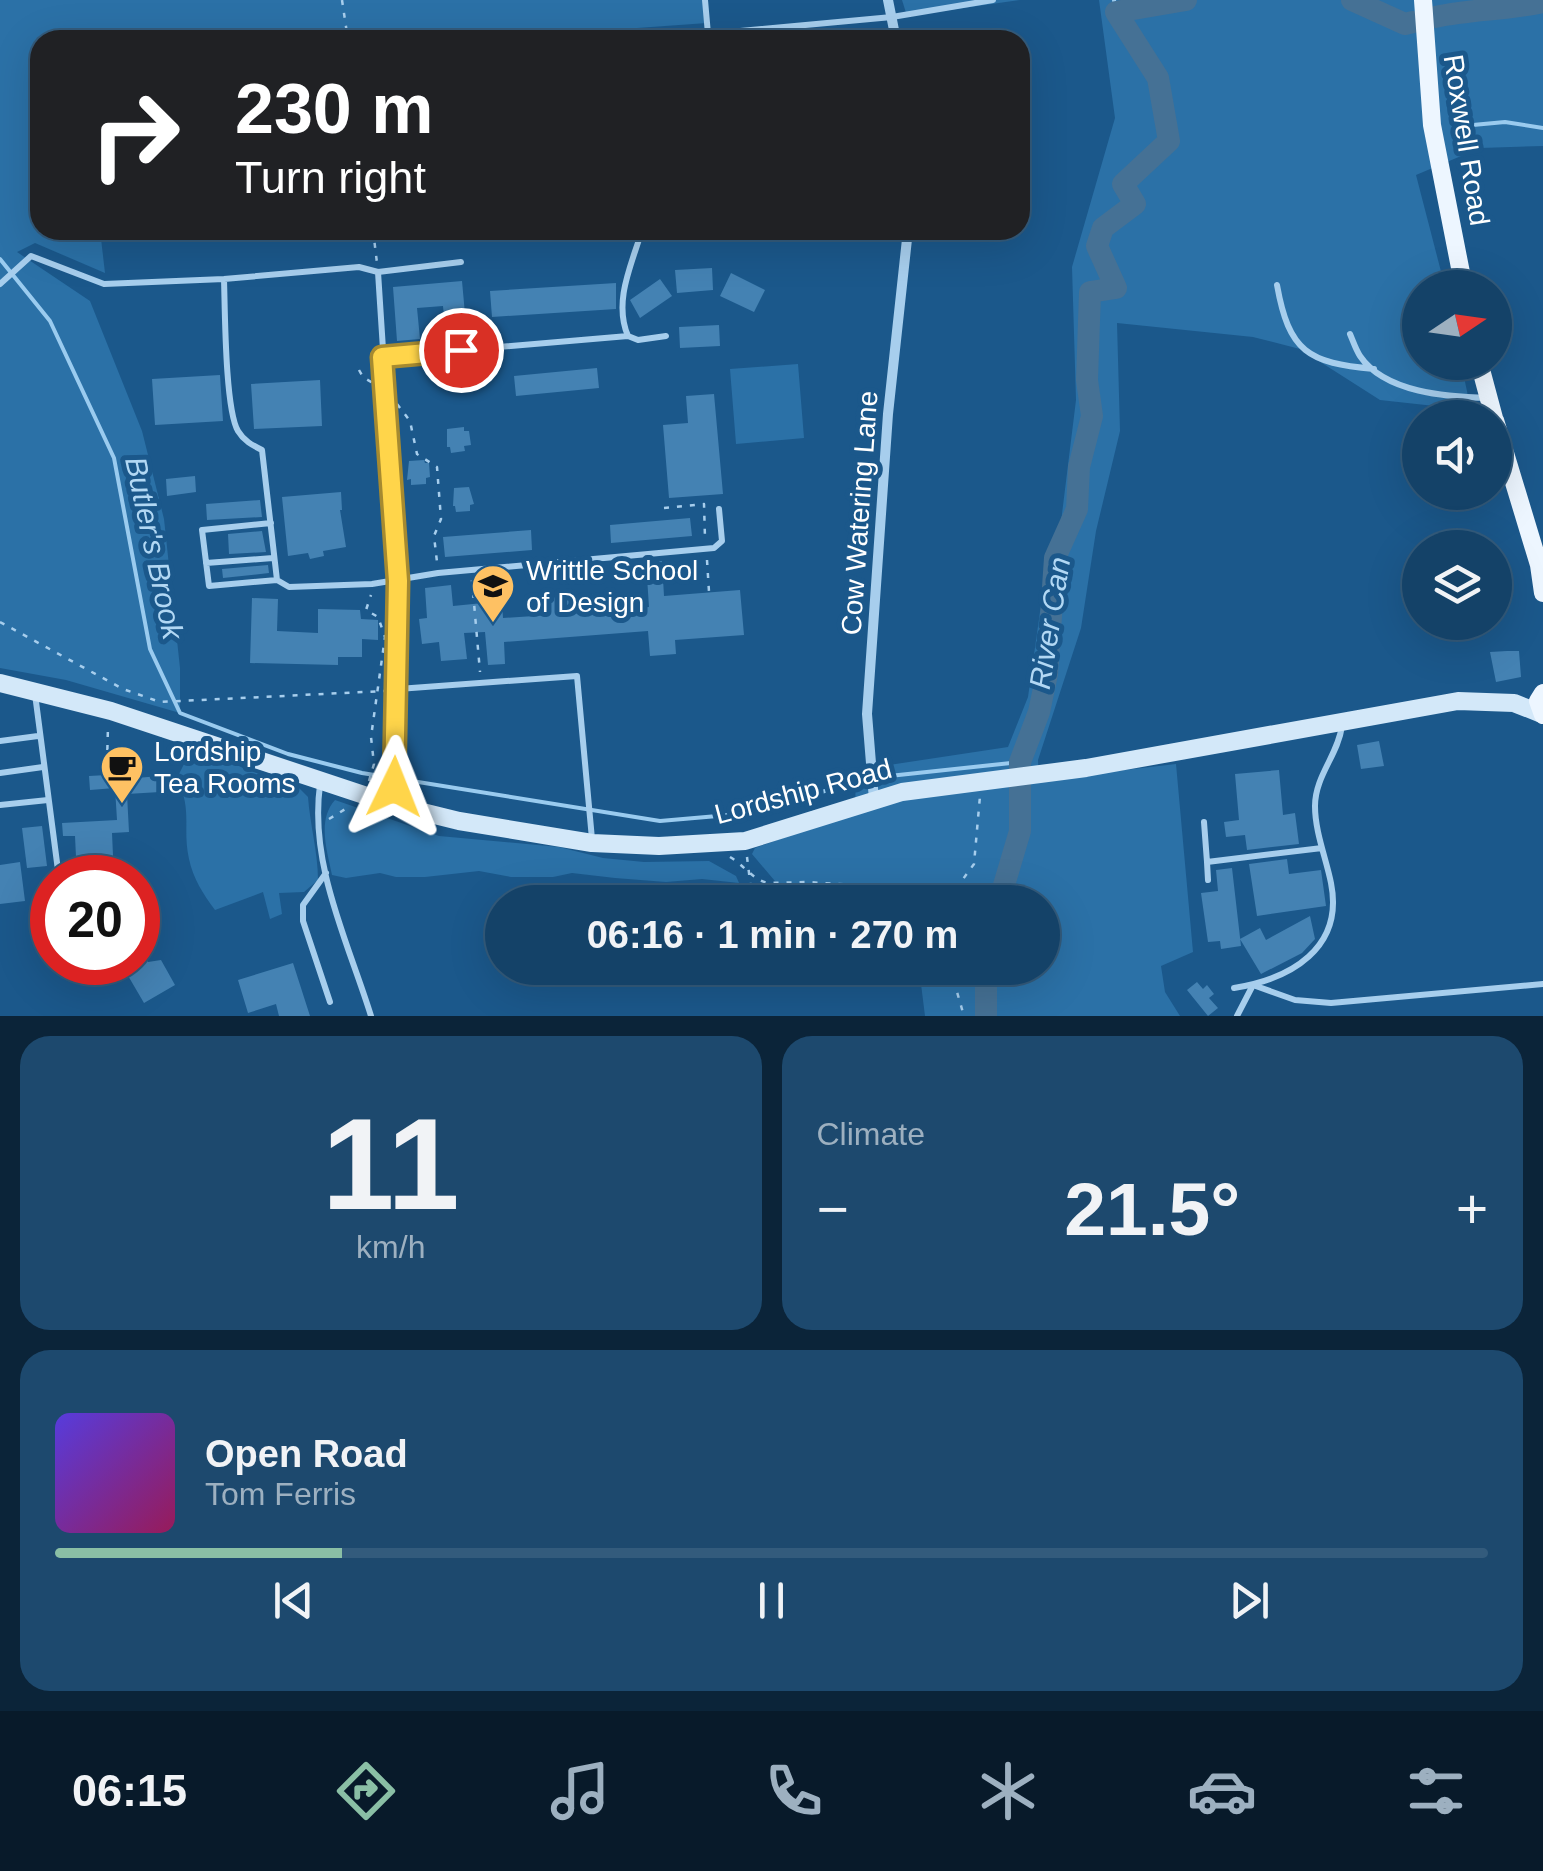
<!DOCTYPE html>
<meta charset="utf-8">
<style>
:root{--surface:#144268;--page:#1d496e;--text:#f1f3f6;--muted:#9db0c0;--line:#335b7c;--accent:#8abfa5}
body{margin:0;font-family:Helvetica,sans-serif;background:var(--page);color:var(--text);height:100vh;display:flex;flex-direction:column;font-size:38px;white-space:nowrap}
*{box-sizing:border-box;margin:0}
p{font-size:32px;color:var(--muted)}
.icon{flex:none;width:55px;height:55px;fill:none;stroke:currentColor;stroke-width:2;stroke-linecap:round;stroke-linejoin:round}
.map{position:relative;height:1016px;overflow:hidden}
.details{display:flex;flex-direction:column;gap:20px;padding:20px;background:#0b2439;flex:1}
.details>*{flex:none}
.guide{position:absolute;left:30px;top:30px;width:1000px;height:210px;border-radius:30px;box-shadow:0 10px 40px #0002,0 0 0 2px var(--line);background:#202124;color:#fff;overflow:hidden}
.needle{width:65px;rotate:77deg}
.controls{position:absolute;left:1402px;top:270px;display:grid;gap:20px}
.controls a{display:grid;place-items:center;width:110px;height:110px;border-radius:50%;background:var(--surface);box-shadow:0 10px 40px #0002,0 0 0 2px var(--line);font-size:50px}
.speed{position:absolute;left:30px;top:855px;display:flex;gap:20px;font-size:50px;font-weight:700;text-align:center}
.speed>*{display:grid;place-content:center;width:130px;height:130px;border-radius:50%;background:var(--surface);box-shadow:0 10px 40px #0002,0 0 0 2px var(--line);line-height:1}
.speed .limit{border:15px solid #d22;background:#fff;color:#111}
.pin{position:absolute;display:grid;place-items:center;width:85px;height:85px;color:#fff;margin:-42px;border:5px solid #fff;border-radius:50%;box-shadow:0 2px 10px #0007}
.me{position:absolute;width:110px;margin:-55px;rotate:2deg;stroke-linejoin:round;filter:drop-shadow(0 0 8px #0008)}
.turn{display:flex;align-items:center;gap:35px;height:210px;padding:0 40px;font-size:45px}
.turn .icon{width:130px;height:130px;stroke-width:2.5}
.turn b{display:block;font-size:70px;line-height:85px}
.big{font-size:75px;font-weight:600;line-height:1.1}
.details .tile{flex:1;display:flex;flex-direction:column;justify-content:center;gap:15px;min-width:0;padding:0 35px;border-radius:30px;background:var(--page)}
.details .dial{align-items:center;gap:0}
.dial b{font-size:130px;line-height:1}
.song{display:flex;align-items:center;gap:30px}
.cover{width:120px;height:120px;border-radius:15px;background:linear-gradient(135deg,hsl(250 70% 55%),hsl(330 70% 35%))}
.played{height:10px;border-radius:5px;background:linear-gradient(90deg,var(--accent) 20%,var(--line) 20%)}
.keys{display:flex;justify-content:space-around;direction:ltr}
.heat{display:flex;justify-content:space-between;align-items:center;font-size:55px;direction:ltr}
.details .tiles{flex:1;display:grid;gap:20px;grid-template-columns:1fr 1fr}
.tile:last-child{grid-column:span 2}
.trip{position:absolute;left:485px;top:885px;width:575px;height:100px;border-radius:50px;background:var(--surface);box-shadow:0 10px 40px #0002,0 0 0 2px var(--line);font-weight:600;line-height:100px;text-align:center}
.menu{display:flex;height:160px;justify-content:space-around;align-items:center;background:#081a2a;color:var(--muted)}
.menu .icon{width:70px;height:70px}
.menu .on{color:var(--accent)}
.menu b{font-size:45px;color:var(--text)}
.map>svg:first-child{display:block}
.green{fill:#2b71a7}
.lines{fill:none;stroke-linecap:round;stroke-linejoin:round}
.stream{stroke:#9acbef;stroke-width:4}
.river{stroke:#457195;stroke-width:22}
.building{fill:#4482b3}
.path{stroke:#a7ceed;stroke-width:2.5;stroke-dasharray:5 8;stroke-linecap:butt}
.lane{stroke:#a7ceed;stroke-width:6}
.street{stroke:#a7ceed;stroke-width:10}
.secondary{stroke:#d3e8f9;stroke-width:18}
.primary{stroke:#edf6ff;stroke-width:18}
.route-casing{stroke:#a68a30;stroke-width:25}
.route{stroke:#ffd54a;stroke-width:18}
.labels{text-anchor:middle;stroke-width:10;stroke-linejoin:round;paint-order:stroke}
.street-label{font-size:28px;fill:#fff;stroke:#1b588b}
.poi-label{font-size:28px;fill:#fff;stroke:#1b588b;text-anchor:start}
.water-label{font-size:30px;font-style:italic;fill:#b2d8f4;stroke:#1b588b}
</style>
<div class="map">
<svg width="1543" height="1016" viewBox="0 0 1543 1016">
<rect width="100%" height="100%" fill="#1b588b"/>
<path class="green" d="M 0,0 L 705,0 L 707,23 L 471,40 L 40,40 L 40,230 L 100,230 L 105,273 L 35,243 L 17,252 L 90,301 L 142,431 L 164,519 L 180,668 L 180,713 L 66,680 L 0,668 Z
M 902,0 L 1020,0 L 907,16 Z
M 1099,0 L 1543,0 L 1543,146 L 1480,148 L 1416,175 L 1445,287 L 1420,288 L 1420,362 L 1461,363 L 1471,410 L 1380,400 L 1300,349 L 1253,337 L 1117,323 L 1120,431 L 1096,531 L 1081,628 L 1038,760 L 1039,780 L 1176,764 L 1193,952 L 1161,966 L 1165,992 L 1180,1016 L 925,1016 L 919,968 L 1042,968 L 1042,902 L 910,902 L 909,899 L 847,890 L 780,887 L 752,854 L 755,848 L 855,812 L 856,770 L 1008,747 L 1028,697 L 1040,612 L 1061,522 L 1076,400 L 1072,267 L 1115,118 Z
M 798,364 L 804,438 L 736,444 L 730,369 Z
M 177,744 C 192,748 212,750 225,758 C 247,772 260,776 287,776 L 308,797 C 310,825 318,852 318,880 L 304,892 L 279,893 L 282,914 L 270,919 L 263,892 L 215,910 C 203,894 193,878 189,859 C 182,827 193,812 177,778 L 184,764 Z
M 335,800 L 439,836 L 559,847 L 603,858 L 644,862 L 709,861 L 736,876 L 739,883 L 702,879 L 666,882 L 615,878 L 572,873 L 553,877 L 511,877 L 479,871 L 425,877 L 396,877 L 380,873 L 346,878 L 332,875 C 327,850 317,820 335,800 Z"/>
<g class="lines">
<path class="stream" d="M 1114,0 L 1116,12
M 1462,126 L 1505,122 L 1543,128
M 0,259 L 50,321 L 114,458 L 150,649 L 180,713 L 288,754 L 362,773 L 660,821 L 729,815 L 861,782
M 880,777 L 1020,762"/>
<path class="river" d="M 1352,0 L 1405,24 L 1413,22
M 1435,17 C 1471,9 1508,10 1543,2
M 999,902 L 1020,831 L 1020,762 L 1039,712 L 1047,674 L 1055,558 L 1077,509 L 1079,467 L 1092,416 L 1087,380 L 1090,292 L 1116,288 L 1097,246 L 1103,228 L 1135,204 L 1123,184 L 1169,141 L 1158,78 L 1116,12 L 1186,0
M 986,968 L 986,1016"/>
</g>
<path class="building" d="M 712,268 L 713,290 L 677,293 L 675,270 Z
M 731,273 L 765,290 L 754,312 L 720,296 Z
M 660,279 L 672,296 L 640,318 L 630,300 Z
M 462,281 L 467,336 L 446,338 L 443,306 L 417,308 L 420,339 L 397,341 L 393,287 Z
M 616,283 L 616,309 L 492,317 L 490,291 Z
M 719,325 L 720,346 L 680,348 L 679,327 Z
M 597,368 L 599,388 L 516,396 L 514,376 Z
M 220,375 L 223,421 L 155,425 L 152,379 Z
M 320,380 L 322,426 L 254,429 L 251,384 Z
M 714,394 L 723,494 L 669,498 L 663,425 L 688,423 L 686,396 Z
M 464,427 L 464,431 L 469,431 L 471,445 L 464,446 L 465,451 L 451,453 L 450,447 L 447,447 L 447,429 Z
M 424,460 L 425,463 L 429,463 L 430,477 L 426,478 L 426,484 L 411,485 L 411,479 L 407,480 L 409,461 Z
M 195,476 L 196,492 L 167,496 L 166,479 Z
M 469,487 L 474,504 L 470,505 L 470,511 L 456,512 L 455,506 L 453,506 L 454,488 Z
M 341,492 L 342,510 L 340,510 L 346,547 L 323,551 L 324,556 L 310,559 L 308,553 L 288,556 L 282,497 Z
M 260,500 L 262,517 L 207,520 L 206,504 Z
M 690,518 L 692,536 L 611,543 L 610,525 Z
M 531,530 L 532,550 L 445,557 L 443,537 Z
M 262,531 L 266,552 L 229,554 L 228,534 Z
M 662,561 L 664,596 L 740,590 L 744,635 L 675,640 L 676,654 L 650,656 L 648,631 L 504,642 L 505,664 L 488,665 L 485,632 L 464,633 L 467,659 L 441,661 L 439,642 L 422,644 L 419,619 L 427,618 L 425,588 L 451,585 L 453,606 L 483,603 L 481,576 L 500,574 L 503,618 L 549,615 L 548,598 L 599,594 L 600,610 L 649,607 L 646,562 Z
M 268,565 L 269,573 L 223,578 L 222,569 Z
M 252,598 L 278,599 L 277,631 L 318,633 L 318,609 L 360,610 L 361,619 L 378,620 L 378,640 L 362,639 L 362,657 L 338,657 L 338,665 L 250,663 Z
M 1507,651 L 1519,651 L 1521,677 L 1496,682 L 1490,652 Z
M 1379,741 L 1384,766 L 1361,769 L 1357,745 Z
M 1279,770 L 1283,815 L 1295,813 L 1299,844 L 1247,850 L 1245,835 L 1226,837 L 1224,822 L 1239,820 L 1235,774 Z
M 125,774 L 126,779 L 159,776 L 160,792 L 127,794 L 129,832 L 112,833 L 114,878 L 77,878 L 75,836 L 63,836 L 62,823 L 117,820 L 115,788 L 90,790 L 89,776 Z
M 42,826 L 47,866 L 27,868 L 22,828 Z
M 1287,859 L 1289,874 L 1321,870 L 1326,906 L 1257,916 L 1249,864 Z
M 20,862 L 25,901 L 0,904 L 0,865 Z
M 1232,868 L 1241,946 L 1221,949 L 1220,941 L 1208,942 L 1201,893 L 1218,891 L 1216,870 Z
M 1310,916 L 1315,939 L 1302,953 L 1261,974 L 1240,939 L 1260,928 L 1266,940 Z
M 138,944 L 148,962 L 161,960 L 175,985 L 144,1003 L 120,962 L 138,962 Z
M 293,963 L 310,1016 L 279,1016 L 276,1004 L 248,1013 L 238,980 Z
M 1197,982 L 1203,989 L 1207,985 L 1214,994 L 1209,998 L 1218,1008 L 1208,1016 L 1187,990 Z"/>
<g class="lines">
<path class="path" d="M 342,0 L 348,40
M 373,230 L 377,263
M 359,370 L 363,377 L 376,385
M 397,404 L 410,421 L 417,454 L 437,467 L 441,519 L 434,536 L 437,562
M 664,508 L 704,504 L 705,538
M 707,560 L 709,592
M 472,580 L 480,672
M 0,622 L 123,689 L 160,702 L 384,691
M 107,763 L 108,726
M 369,781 L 374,764 L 371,737 L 385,637 L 378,617 L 366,610 L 371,595
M 329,819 L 347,808
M 730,857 C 745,866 753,880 768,883 L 807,882 L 931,890 L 934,902
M 747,857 L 751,889
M 961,902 L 958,886 L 974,864 L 980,796
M 950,968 L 964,1016"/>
<path class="lane" d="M 705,0 L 708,34
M 707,40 L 708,34 L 892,17 L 993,0
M 642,230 C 632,264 613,301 628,336 L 638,340 L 666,336
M 378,272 L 398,581 L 394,800
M 224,279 C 225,309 225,409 238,431 C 244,441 252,445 262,450 L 277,580
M 0,284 L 31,256 L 104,284 L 224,279 L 359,267 L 378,272 L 461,262
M 1277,285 C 1289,352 1308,363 1374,369
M 1350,334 C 1353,341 1356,350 1360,356 C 1385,393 1448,397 1488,398
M 382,357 L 628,336
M 271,523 L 202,530 L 209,586 L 277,580 L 289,587 L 372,584 L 438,573 L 714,548 L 722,541 L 719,509
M 206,563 L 273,558
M 398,689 L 577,676 L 592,839
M 35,694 L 59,878
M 0,741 L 38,736
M 0,773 L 43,767
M 320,785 C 309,864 348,942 371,1016
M 0,805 L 48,800
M 1204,822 L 1207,862 L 1322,848
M 1207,862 L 1208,880
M 326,873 L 303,905 L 303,921 L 330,1002
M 1234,988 C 1291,979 1344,948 1331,883 C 1326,858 1315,832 1315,806 C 1315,776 1338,755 1342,726
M 1237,1016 L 1253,985 L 1295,1000 L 1331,1003 L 1543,984"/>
<path class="street" d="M 888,0 L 896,40
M 874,800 L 867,714 L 888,414 L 908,230"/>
<path class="secondary" d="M 0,683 L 111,711 L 394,805 L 459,821 L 592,843 L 659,846 L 745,841 L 902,792 L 1086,768 L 1458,701 L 1514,703 L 1542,714"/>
<path class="primary" d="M 1423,0 L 1432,125 L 1464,288
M 1479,362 L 1494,418
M 1495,420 L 1539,565 L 1543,593
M 1543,693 L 1538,701 L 1543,715"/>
</g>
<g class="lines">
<g class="route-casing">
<path id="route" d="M 394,787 L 398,581 L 382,357 L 461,350"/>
</g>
<use href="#route" class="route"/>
</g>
<defs>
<g id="university-pin" transform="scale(2.25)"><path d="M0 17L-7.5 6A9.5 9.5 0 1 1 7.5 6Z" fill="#fec163" stroke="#1b588b"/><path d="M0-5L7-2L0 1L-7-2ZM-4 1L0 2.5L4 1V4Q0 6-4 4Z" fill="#111"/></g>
<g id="cafe-pin" transform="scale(2.25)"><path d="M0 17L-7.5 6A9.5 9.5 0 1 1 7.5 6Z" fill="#fec163" stroke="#1b588b"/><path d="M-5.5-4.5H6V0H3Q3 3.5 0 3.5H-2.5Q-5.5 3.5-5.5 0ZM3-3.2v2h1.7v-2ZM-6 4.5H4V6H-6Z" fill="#111"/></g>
</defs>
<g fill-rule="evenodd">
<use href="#university-pin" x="493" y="586"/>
<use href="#cafe-pin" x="122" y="767"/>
</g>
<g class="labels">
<g class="street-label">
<text transform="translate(1467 140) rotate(81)" y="10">Roxwell Road</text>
<text transform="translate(859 513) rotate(-86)" y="10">Cow Watering Lane</text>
<text transform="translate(803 791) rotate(-15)" y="10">Lordship Road</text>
</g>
<g class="poi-label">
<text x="526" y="580">Writtle School<tspan x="526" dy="32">of Design</tspan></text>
<text x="154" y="761">Lordship<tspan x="154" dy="32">Tea Rooms</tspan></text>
</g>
<g class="water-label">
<text transform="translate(154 548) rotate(78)" y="10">Butler's Brook</text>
<text transform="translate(1050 623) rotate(-81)" y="10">River Can</text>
</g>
</g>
</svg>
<div class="controls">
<a><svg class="needle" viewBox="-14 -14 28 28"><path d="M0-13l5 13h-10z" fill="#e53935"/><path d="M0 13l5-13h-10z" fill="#9db0c0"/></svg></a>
<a><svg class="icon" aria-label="sound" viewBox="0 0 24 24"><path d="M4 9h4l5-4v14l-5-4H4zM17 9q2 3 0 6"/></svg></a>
<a><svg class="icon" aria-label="layers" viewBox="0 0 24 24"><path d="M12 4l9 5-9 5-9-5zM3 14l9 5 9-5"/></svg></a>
</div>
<div class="speed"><div class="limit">20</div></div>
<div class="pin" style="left:461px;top:350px;background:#d93025"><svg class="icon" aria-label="arrive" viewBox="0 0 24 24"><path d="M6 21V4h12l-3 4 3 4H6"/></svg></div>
<svg class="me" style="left:394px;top:787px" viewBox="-20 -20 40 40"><path d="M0-17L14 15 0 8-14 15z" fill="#ffd54a" stroke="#fff" stroke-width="4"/></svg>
<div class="trip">06:16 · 1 min · 270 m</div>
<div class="guide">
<div class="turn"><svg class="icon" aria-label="right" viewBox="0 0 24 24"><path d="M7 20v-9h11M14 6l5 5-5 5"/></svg><div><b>230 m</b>Turn right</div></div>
</div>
</div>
<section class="details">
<div class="tiles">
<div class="tile dial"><b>11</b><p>km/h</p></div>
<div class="tile"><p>Climate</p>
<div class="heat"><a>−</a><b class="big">21.5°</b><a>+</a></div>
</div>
<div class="tile">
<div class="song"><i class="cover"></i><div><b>Open Road</b><p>Tom Ferris</p></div></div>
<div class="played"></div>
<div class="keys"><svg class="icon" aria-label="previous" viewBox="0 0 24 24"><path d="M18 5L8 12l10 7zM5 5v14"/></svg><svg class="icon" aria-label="pause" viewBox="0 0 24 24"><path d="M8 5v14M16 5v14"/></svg><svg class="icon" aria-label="next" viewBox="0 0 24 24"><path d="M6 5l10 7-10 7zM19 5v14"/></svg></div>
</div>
</div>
</section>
<nav class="menu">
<b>06:15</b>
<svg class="icon on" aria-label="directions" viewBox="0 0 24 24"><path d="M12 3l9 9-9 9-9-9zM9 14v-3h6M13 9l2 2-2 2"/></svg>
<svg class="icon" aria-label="music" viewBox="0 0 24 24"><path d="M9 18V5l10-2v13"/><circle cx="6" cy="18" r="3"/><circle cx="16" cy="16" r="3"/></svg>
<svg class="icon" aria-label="phone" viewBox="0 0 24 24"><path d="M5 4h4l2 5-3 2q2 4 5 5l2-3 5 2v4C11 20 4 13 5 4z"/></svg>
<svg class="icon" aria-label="climate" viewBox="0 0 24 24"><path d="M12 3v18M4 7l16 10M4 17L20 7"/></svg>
<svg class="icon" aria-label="car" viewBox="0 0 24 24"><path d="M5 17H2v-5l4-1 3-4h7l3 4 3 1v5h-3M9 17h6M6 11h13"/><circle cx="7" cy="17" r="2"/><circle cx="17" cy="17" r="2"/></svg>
<svg class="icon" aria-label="filters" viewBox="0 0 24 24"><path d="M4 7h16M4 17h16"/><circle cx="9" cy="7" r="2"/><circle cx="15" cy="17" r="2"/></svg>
</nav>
